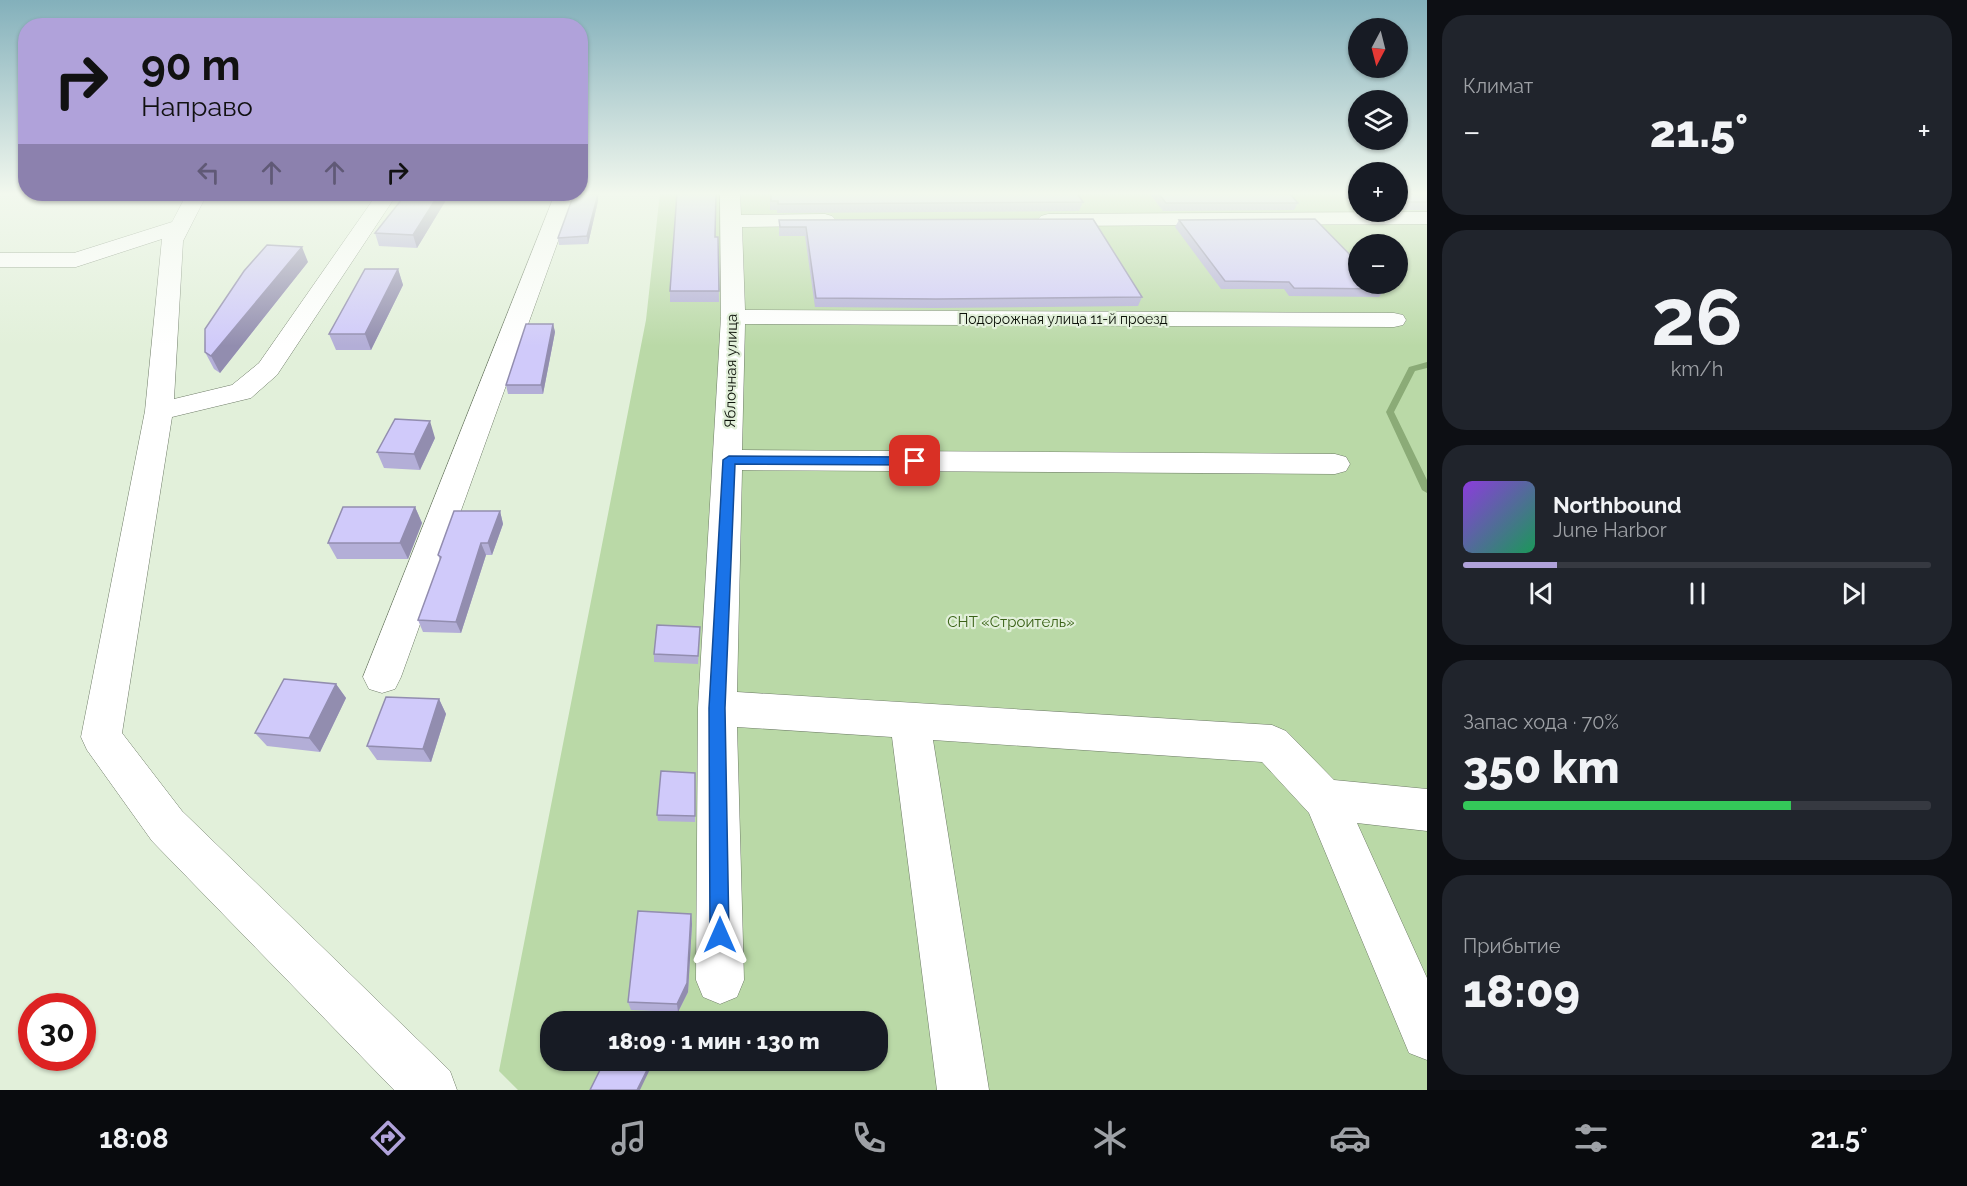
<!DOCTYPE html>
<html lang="ru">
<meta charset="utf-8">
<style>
:root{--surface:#171b24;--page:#20242c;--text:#f1f3f6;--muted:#9ea1a6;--line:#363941;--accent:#b0a2da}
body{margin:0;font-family:Raleway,sans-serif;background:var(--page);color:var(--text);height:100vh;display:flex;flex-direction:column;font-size:22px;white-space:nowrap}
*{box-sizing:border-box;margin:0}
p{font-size:20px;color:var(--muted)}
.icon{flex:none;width:33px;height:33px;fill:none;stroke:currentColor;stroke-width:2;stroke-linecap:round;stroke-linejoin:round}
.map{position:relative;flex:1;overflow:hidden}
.panel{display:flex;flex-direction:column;gap:15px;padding:15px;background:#0d0f14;width:540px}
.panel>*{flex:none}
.hud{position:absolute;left:18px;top:18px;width:570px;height:183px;border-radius:24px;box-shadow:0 2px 4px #0004;background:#b0a2da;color:#111;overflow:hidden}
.needle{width:39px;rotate:187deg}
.controls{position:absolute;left:1348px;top:18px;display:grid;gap:12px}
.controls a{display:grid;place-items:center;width:60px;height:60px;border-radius:50%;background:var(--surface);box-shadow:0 2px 4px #0004;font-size:30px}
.speed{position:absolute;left:18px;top:993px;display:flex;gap:12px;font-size:30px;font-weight:700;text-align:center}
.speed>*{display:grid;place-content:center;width:78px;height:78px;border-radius:50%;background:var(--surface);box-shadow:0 2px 4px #0004;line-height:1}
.speed .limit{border:9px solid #d22;background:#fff;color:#111}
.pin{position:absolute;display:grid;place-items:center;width:51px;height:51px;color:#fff;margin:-26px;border-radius:12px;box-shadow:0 3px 9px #0006}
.me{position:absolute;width:66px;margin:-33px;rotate:0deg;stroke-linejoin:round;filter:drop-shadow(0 0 4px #0008)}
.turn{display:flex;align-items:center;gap:21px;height:126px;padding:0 24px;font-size:27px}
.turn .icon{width:78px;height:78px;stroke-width:2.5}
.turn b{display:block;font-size:42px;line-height:51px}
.lanes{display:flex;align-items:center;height:57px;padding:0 24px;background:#0003;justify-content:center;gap:30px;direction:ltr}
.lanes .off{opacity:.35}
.big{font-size:45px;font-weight:800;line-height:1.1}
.panel .card{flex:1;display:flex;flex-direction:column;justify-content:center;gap:9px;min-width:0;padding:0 21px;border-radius:24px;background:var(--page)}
.panel .dial{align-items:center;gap:0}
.dial b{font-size:78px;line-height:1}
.song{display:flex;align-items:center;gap:18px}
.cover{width:72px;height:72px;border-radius:9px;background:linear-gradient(135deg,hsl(270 70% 55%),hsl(150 70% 35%))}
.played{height:6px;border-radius:3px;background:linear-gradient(90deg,var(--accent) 20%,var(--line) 20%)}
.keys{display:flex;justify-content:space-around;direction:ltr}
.heat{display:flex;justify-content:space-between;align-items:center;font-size:33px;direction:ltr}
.charge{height:9px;border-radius:4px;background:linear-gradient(90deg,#34c759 70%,var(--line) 0)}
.trip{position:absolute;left:540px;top:1011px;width:348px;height:60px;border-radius:24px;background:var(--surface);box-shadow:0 2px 4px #0004;font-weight:800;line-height:60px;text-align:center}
.tab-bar{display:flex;height:96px;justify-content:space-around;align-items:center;background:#090b0e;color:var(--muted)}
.tab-bar .icon{width:42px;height:42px}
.tab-bar .on{color:var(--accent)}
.tab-bar b{font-size:27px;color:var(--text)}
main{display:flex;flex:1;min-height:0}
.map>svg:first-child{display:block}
.green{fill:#bad9a7;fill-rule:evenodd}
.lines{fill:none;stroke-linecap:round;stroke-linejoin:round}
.stream{fill:#8bab77;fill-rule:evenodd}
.minor-casing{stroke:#6f7c68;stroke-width:1}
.minor{fill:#fff;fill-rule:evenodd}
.wall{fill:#b3aed7}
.shaded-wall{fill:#928daf}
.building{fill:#d0cafa;stroke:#928daf;stroke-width:1.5}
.route{fill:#1a73e8;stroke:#114b97;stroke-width:1.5}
.labels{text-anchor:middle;stroke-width:4.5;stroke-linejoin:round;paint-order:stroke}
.far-street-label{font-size:14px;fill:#0d120a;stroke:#e2f0da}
.street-label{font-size:15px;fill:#0d120a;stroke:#e2f0da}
.park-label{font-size:15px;fill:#3a6217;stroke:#e2f0da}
</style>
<main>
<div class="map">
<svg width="1427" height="1090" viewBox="0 0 1427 1090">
<rect width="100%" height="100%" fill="#e2f0da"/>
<path class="green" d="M 660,193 L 1359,193 L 1359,212 L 1398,212 L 1398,193 L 1427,193 L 1427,1090 L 518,1090 L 499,1071 L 646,320 ZM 1359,244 L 1398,244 L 1398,284 L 1359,284 ZM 550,1022 L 878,1022 L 878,1060 L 550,1060 Z"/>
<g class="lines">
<path class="stream" d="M 1427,362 L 1427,368 L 1415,371 L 1394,412 L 1427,480 L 1427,493 L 1422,490 L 1386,412 L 1409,367 Z"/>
<g class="minor-casing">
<path id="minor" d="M 720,193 L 740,193 L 741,215 L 825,214 L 832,216 L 836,220 L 832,224 L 825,226 L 742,227 L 745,310 L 1394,313 L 1403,315 L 1406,320 L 1403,325 L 1394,327 L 745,324 L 742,450 L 1335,454 L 1346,457 L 1350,464 L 1346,471 L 1335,474 L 742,470 L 737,692 L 1272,725 L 1286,731 L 1334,780 L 1427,789 L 1427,831 L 1357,823 L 1427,978 L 1427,1060 L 1409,1053 L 1309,813 L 1262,762 L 933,740 L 989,1090 L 937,1090 L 892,737 L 737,727 L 744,980 L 737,997 L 720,1004 L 703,997 L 696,980 L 698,708 L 721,317 Z
M 187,194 L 207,194 L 183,241 L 174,399 L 232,385 L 259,363 L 377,194 L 397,194 L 277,375 L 251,398 L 172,417 L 122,733 L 182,811 L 450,1071 L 457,1090 L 394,1090 L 152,841 L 87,750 L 81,737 L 145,411 L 162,239 L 76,267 L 0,267 L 0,253 L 74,253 L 172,222 Z
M 555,194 L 575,194 L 401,677 L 395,689 L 382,693 L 369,689 L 363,677 Z
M 1427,212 L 1427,224 L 1048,226 L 1041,224 L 1037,220 L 1041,216 L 1048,214 Z"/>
</g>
<use href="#minor" class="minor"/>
</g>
<path class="wall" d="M 770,193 L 1077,193 L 1083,202 L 1079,211 L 777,213 L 777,210 L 770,210 Z
M 1149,193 L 1206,193 L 1298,203 L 1294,210 L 1163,211 Z
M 1341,193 L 1359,193 L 1359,210 Z
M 1398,193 L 1427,193 L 1427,210 L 1398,210 Z
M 406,194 L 444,194 L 446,200 L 417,248 L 379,246 L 375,233 Z
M 598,201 L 588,244 L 559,245 L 558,238 Z
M 779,220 L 1142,297 L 1138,306 L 934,308 L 815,307 L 805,236 L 779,236 Z
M 1179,220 L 1385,289 L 1379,297 L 1289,296 L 1284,289 L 1221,289 L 1175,227 Z
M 715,237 L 718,237 L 719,302 L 670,302 L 670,291 Z
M 308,262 L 220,373 L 214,369 L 205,352 Z
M 398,269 L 403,285 L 371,350 L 336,350 L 329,334 Z
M 553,324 L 555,332 L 543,394 L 508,394 L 506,385 Z
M 435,438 L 420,470 L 384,468 L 377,452 Z
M 415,507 L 422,523 L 408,559 L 337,559 L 328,543 Z
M 500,511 L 503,524 L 492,555 L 486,555 L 461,633 L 423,632 L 418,620 L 440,560 L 438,555 Z
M 700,627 L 698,664 L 654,662 L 654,654 Z
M 336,684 L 346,698 L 320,752 L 267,746 L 255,733 Z
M 439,699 L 446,714 L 431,762 L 377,760 L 367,746 Z
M 695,773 L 695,822 L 658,821 L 657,815 Z
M 691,914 L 692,924 L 688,992 L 678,1012 L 631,1010 L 628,1002 Z"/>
<path class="shaded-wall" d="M 439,194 L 444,194 L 446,200 L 417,248 L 413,235 Z
M 598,194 L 598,201 L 588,244 L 587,236 Z
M 302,247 L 308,262 L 220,373 L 211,356 Z
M 398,269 L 403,285 L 371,350 L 365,334 Z
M 553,324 L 555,332 L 543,394 L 541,385 Z
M 430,421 L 435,438 L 420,470 L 414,454 Z
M 415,507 L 422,523 L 408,559 L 400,543 Z
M 500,511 L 503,524 L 492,555 L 488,543 Z
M 481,543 L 486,555 L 461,633 L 456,622 Z
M 336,684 L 346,698 L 320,752 L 309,738 Z
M 439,699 L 446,714 L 431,762 L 423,749 Z
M 691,914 L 692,924 L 688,992 L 678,1012 L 677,1004 Z
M 651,1062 L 652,1065 L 640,1090 L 637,1090 Z"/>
<path class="building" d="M 677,193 L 716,193 L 715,237 L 718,237 L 719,291 L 670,291 Z
M 771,193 L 1077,193 L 1083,202 L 778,204 L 778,201 L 771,201 Z
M 1158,193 L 1290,194 L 1298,203 L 1166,203 Z
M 1353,193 L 1359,193 L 1359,198 Z
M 1398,193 L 1427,193 L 1427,202 L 1398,202 Z
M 406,194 L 439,194 L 413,235 L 375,233 Z
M 574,194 L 598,194 L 587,236 L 558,238 Z
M 1093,219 L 1142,297 L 936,299 L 816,298 L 806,227 L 780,227 L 779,220 Z
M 1315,219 L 1359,264 L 1359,284 L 1379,284 L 1385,289 L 1294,288 L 1289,282 L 1225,281 L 1179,220 Z
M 267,245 L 302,247 L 211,356 L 205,352 L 205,329 L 244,271 Z
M 365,269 L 398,269 L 365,334 L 329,334 Z
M 526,324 L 553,324 L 541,385 L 506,385 Z
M 395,419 L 430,421 L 414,454 L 377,452 Z
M 343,507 L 415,507 L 400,543 L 328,543 Z
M 454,511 L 500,511 L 488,543 L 481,543 L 456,622 L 418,620 L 441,557 L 438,555 Z
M 657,625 L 700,627 L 698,656 L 654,654 Z
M 284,679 L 336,684 L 309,738 L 255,733 Z
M 386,697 L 439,699 L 423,749 L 367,746 Z
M 661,771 L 695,773 L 695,816 L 657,815 Z
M 638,911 L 691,914 L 687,983 L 677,1004 L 628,1002 Z
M 605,1060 L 649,1060 L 651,1062 L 637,1090 L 590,1090 Z"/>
<linearGradient id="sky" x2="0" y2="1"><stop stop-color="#83b0bb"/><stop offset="0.56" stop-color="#f2f8ee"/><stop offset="1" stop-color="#f2f8ee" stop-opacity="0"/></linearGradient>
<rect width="1427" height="346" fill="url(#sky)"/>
<path class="route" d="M 729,456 L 915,457 L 921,461 L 915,465 L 735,464 L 725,708 L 729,935 L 726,942 L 720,945 L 713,942 L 710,935 L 709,708 L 723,460 Z"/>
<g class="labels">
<g class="far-street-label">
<text x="1063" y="324">Подорожная улица 11-й проезд</text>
</g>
<g class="street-label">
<text transform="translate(731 371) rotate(-89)" y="5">Яблочная улица</text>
</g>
<g class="park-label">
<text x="1011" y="627">СНТ «Строитель»</text>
</g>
</g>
</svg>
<div class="controls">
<a><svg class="needle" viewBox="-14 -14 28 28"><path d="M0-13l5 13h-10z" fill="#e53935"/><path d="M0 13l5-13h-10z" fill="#9ea1a6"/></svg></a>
<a><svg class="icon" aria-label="layers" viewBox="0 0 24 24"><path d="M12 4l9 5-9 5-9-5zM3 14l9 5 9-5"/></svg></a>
<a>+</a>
<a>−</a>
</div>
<div class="speed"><div class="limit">30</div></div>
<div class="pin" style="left:915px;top:461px;background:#d93025"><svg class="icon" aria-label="arrive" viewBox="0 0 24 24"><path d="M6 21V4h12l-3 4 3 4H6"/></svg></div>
<svg class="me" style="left:720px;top:935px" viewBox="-20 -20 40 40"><path d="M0-17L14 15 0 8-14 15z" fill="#1a73e8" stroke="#fff" stroke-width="4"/></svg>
<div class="trip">18:09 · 1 мин · 130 m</div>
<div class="hud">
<div class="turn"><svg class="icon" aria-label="right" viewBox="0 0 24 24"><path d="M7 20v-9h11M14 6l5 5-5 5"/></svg><div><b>90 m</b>Направо</div></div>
<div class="lanes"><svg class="icon off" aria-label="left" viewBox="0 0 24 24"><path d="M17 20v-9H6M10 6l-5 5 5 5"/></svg><svg class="icon off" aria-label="ahead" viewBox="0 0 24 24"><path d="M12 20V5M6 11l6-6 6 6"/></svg><svg class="icon off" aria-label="ahead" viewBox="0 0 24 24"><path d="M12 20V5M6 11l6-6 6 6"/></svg><svg class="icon" aria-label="right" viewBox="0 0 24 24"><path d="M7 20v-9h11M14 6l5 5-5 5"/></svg></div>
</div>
</div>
<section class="panel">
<div class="card"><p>Климат</p>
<div class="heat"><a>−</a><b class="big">21.5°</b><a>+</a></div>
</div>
<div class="card dial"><b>26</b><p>km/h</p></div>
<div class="card">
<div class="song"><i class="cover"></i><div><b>Northbound</b><p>June Harbor</p></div></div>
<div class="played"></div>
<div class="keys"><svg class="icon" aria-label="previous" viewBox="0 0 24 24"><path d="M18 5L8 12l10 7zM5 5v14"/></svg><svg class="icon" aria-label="pause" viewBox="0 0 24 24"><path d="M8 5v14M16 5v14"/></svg><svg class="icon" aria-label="next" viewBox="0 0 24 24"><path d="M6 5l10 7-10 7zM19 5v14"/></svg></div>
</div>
<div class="card"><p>Запас хода · 70%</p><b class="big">350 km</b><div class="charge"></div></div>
<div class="card"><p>Прибытие</p><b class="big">18:09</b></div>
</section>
</main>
<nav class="tab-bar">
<b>18:08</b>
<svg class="icon on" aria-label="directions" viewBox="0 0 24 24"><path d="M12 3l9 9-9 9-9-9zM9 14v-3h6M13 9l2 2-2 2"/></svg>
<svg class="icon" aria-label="music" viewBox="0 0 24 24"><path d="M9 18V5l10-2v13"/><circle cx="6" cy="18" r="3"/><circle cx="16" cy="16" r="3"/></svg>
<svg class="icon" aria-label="phone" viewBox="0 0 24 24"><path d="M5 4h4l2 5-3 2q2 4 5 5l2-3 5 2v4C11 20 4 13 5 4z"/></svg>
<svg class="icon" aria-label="climate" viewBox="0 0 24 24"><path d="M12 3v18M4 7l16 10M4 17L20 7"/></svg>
<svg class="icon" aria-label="car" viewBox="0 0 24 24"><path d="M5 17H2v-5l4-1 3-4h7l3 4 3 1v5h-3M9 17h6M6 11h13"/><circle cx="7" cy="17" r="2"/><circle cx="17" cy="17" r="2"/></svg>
<svg class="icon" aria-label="filters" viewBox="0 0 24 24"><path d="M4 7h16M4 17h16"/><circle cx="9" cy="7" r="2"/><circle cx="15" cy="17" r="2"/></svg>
<b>21.5°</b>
</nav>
